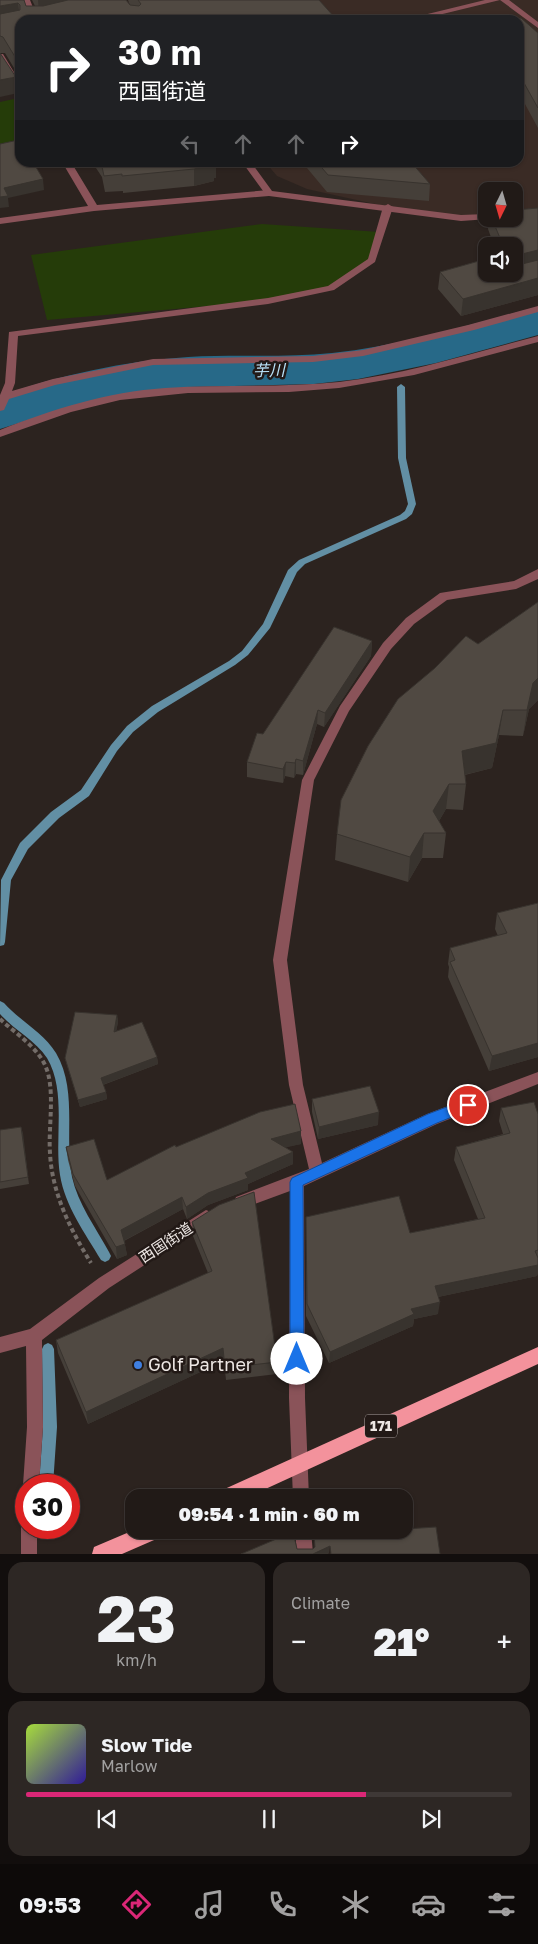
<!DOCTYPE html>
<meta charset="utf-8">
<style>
:root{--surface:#211a17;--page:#2d2724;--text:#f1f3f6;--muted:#a2a1a1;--line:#3e3836;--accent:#db2777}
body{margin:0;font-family:"Golos Text","Noto Sans JP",sans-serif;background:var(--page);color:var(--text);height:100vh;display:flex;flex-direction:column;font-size:19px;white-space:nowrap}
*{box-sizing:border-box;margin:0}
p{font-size:16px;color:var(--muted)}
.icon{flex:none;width:28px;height:28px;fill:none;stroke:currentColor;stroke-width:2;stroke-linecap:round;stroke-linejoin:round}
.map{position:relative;height:1554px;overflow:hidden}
.drawer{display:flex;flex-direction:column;gap:8px;padding:8px;background:#120e0d;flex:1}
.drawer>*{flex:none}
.hud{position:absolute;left:15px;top:15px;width:509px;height:152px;border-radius:15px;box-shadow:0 1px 4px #0004,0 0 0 1px var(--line);background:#202124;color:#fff;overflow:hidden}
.needle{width:32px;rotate:185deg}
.tools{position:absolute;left:478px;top:182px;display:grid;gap:10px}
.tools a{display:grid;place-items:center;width:45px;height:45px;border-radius:10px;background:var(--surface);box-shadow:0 1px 4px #0004,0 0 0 1px var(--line);font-size:25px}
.speed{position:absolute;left:15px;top:1474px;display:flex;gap:10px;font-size:25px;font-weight:700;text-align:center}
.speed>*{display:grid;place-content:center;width:65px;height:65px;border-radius:50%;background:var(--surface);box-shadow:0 1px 4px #0004,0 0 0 1px var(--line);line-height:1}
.speed .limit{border:8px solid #d22;background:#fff;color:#111}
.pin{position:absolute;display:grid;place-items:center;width:42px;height:42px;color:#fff;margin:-21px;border:2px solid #fff;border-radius:50%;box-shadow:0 1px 5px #0007}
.me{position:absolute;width:55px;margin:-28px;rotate:0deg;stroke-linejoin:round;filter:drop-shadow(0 0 4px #0008)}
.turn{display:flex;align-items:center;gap:18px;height:105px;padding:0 20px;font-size:22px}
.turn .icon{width:65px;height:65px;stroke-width:2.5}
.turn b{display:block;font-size:35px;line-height:42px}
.lanes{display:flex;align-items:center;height:48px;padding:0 20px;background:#0003;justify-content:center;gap:25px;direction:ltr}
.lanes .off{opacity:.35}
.big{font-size:38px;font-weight:800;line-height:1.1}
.drawer .widget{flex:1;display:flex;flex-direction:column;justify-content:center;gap:8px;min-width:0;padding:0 18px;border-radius:15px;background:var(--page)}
.drawer .dial{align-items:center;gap:0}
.dial b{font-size:65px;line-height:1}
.song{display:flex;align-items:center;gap:15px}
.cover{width:60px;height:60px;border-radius:8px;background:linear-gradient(135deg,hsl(80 70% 55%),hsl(250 70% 35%))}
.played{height:5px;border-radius:2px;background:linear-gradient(90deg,var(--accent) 70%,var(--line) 70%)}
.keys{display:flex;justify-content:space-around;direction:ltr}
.heat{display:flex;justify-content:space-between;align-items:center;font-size:28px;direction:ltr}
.drawer .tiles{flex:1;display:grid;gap:8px;grid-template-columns:1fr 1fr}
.widget:last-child{grid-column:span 2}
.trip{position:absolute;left:125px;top:1489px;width:288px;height:50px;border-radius:15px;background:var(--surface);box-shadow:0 1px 4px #0004,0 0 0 1px var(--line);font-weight:800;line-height:50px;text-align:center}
.tabs{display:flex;height:80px;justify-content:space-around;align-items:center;background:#0d0a09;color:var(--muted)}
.tabs .icon{width:35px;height:35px}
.tabs .current{color:var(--accent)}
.tabs b{font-size:22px;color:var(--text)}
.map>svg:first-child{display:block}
.built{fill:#3a2b25}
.green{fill:#253c09}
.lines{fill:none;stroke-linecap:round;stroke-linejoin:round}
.stream{fill:#628fa4;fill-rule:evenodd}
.river{fill:#276988;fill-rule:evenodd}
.path{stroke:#736c68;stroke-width:4;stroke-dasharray:4.5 3;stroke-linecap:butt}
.minor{fill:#8a5359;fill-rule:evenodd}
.tertiary{fill:#8a5359;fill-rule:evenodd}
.trunk{fill:#f3929c;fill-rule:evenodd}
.wall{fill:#453f39}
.shaded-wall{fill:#38332e}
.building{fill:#504942;stroke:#38332e}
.route{fill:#1a73e8;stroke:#114b97}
.shop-dot{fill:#3f7fe0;stroke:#221916;stroke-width:2}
.labels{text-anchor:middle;stroke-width:5;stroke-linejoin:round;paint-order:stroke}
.shield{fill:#221916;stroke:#b0a9a6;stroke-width:1}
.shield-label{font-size:14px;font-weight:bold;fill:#ede7e4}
.street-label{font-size:15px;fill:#ede7e4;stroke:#221916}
.water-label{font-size:16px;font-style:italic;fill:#bae4fa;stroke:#221916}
.near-poi-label{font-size:18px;fill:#ede7e4;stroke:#221916;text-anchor:start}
</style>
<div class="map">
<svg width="538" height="1554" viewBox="0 0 538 1554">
<rect width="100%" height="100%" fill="#2c231f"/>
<path class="built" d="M 140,0 L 538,0 L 538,214 L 514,217 L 514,191 L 486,191 L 486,217 L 461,218 L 388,207 L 307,189 L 277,176 L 266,163 L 519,162 L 519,20 L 156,20 Z"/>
<path class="green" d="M 14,99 L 20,108 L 20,146 L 0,150 L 0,102 Z
M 262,224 L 380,232 L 372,260 L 331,288 L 268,301 L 47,320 L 31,255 Z"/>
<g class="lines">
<path class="stream" d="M 401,384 L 405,387 L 406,458 L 416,504 L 412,514 L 406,519 L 305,564 L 297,572 L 270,628 L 248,655 L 235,665 L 158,712 L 133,732 L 117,751 L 89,796 L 59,818 L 28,849 L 11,880 L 5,942 L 4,945 L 0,946 L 1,880 L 20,843 L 51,812 L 81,790 L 111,745 L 127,726 L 152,706 L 229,661 L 242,651 L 263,624 L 288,570 L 299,560 L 400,515 L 405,511 L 408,504 L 398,458 L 397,387 Z
M 0,1001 L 4,1003 C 20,1021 43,1032 56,1053 C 78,1091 64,1136 72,1177 C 78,1204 96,1228 109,1252 L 111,1256 L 109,1260 L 105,1262 L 101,1260 C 85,1233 65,1206 60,1175 C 54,1138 67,1092 47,1058 C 35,1040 14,1030 0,1014 Z
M 48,1343 L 52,1345 L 54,1349 L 57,1427 L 53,1485 L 39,1485 L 43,1427 L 42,1349 L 44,1345 Z"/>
<path class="river" d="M 538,307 L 538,335 L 436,363 L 358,379 L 314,384 L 188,387 L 116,396 L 79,404 L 0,429 L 0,396 C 60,375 124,361 188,357 C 236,354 284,358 332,353 C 402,346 470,324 538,307 Z"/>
<path class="path" d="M 0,1019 C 15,1033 36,1046 45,1065 C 56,1089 48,1127 50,1153 C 52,1193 70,1229 91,1263"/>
<path class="minor" d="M 22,0 L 30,0 L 38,20 L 32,20 Z
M 0,54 L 3,54 L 20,82 L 20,92 L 17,91 L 0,63 Z
M 62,162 L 71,162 L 97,205 L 269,190 L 274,193 L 269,196 L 94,211 L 0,224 L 0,218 L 88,206 Z
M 388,204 L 393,207 L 375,262 L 334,290 L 268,304 L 18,336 L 15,383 L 12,391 L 53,379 L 153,359 L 313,356 L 363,350 L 468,325 L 538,306 L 538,312 L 474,330 L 363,356 L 313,362 L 153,365 L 55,385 L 9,399 L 4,410 L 0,411 L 0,395 L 5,383 L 9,332 L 268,298 L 328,286 L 368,259 L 383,207 Z
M 538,336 L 538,342 L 414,375 L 339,388 L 289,392 L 188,393 L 120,400 L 71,412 L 0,437 L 0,430 C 53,409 107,392 165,388 C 223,384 281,388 339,382 C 407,374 472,353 538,336 Z
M 538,569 L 538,579 L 516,589 L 447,600 L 414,624 L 391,649 L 349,711 L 314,780 L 287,960 L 303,1085 L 322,1163 L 427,1114 L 538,1072 L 538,1084 L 437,1124 L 304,1186 L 305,1398 L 309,1498 L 293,1498 L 289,1398 L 290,1191 L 241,1209 L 236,1207 L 234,1202 L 236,1197 L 309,1169 L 289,1085 L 273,960 L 302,780 L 340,706 L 383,643 L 406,618 L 440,593 L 514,581 Z
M 206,1210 L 211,1212 L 214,1217 L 211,1222 L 109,1288 L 42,1340 L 43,1427 L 39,1485 L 26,1485 L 25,1491 L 23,1485 L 27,1427 L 26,1346 L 0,1353 L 0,1337 L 30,1329 L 99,1278 Z
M 26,1521 L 26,1528 L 37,1528 L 37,1554 L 21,1554 L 21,1528 L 23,1522 Z
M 295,1530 L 311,1530 L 313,1554 L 297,1554 Z"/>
<path class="tertiary" d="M 485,0 L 509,0 L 538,22 L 538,28 L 500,0 L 418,20 L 403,20 Z
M 242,162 L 251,162 L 272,191 L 461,215 L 486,214 L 486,219 L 489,219 L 461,221 L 269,196 L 266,195 Z"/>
<path class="trunk" d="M 538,1347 L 538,1364 L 246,1498 L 215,1498 L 218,1492 Z
M 134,1530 L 163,1530 L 161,1537 L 122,1554 L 92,1554 L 94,1547 Z"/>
</g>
<path class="wall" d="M 0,0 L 24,0 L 26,6 L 35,6 L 32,0 L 126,0 L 130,5 L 129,3 L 128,0 L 319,0 L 20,20 L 20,78 L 5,53 L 0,53 Z
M 519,20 L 538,33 L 538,128 L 519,93 Z
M 92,162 L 216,162 L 216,178 L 214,178 L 214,181 L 194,186 L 123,193 L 123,191 L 105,192 L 102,177 Z
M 302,162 L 411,162 L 430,184 L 429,201 L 327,192 Z
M 538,208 L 538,295 L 461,316 L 438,289 L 440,272 L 486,259 L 486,274 L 514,274 L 514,246 L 489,246 L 490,240 L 492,240 L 488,229 L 489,219 L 514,219 L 514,210 Z
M 538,602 L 538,700 L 529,709 L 523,736 L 499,735 L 492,768 L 465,775 L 466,784 L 463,810 L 446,809 L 439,821 L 446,833 L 443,858 L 422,858 L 408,882 L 335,860 L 337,834 L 478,644 Z
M 372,641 L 371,656 L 324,727 L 317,724 L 303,775 L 296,774 L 294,778 L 285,776 L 283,783 L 247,777 L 247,762 L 263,734 Z
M 538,903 L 538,1057 L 489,1071 L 448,977 L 449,967 L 448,964 L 450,948 L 498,936 L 495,929 L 497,913 Z
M 117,1015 L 118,1022 L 116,1031 L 157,1057 L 158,1064 L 103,1085 L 106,1092 L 107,1099 L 80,1107 L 67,1065 L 65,1058 Z
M 312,1099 L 378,1125 L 318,1139 L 312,1112 Z
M 501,1108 L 538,1114 L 538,1272 L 537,1276 L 438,1297 L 438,1314 L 414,1319 L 413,1326 L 329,1363 L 306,1316 L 306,1217 L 410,1233 L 478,1219 L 454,1160 L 456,1147 L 503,1134 L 499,1121 Z
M 21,1127 L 29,1184 L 0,1189 L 0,1130 Z
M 301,1131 L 301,1144 L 285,1147 L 293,1152 L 293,1164 L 248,1184 L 248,1190 L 208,1205 L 187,1219 L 183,1209 L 124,1241 L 127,1255 L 117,1259 L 75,1186 L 68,1160 L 66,1147 L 107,1180 L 176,1147 Z
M 192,1222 L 277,1362 L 277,1374 L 226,1380 L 224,1361 L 88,1424 L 58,1353 L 56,1340 L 208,1273 L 193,1236 Z"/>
<path class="shaded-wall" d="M 38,0 L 107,0 L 39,14 Z
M 18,3 L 20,19 L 0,23 L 0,6 Z
M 16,77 L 18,93 L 0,97 L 0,80 Z
M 212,162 L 216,162 L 216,178 L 214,178 L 214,181 L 194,186 L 194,169 Z
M 43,179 L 44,190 L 8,198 L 9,207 L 0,208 L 0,197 L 4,188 Z
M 538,250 L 538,262 L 514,273 L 514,256 Z
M 538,278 L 538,295 L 461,316 L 463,299 Z
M 372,641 L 371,656 L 324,727 L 325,713 Z
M 538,678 L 538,700 L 529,709 L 523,736 L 527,710 L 533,683 Z
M 318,710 L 317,724 L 303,775 L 303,761 Z
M 503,710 L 499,735 L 492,768 L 459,776 L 462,751 Z
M 296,759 L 296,774 L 294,778 L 295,763 Z
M 286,762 L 285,776 L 283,783 L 283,769 Z
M 449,784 L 446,809 L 432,833 L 433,811 Z
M 424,833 L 422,858 L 408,882 L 410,857 Z
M 117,1015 L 118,1022 L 115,1039 L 114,1032 Z
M 538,1043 L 538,1057 L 489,1071 L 492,1056 Z
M 157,1057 L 158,1064 L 102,1085 L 101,1078 Z
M 106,1092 L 107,1099 L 80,1107 L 78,1100 Z
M 379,1112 L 378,1125 L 318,1139 L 319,1127 Z
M 21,1127 L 23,1133 L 29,1184 L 28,1177 Z
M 301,1131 L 301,1144 L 271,1151 L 271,1139 Z
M 293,1152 L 293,1164 L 248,1184 L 248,1190 L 208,1205 L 187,1219 L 186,1207 L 208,1193 L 245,1173 Z
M 182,1197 L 183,1209 L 123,1241 L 121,1230 Z
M 125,1244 L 127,1255 L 117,1259 L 116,1247 Z
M 538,1265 L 538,1272 L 537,1276 L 433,1298 L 435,1286 Z
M 440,1302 L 438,1314 L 414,1319 L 413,1326 L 329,1363 L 330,1352 L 411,1309 Z
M 223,1348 L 224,1361 L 88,1424 L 86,1412 Z
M 330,1546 L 329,1553 L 328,1554 L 313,1554 Z"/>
<path class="building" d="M 0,0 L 24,0 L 26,6 L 43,6 L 68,0 L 126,0 L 130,5 L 139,6 L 141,4 L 138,0 L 319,0 L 337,20 L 20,20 L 20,76 L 20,65 L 3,37 L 0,36 L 0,14 L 20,10 L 20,5 L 18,3 L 0,6 Z
M 521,18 L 538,33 L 538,108 L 519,74 L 519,20 L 509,20 Z
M 0,53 L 16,77 L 0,80 Z
M 18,140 L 20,143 L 20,162 L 33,162 L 43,179 L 4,188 L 8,196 L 0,197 L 0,144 Z
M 101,162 L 213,162 L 214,164 L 194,169 L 122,176 L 122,174 L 104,176 Z
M 317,162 L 411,162 L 430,184 L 328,175 Z
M 538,208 L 538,250 L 514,256 L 514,246 L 495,246 L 490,240 L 500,238 L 492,219 L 514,219 L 514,210 Z
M 486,259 L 486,264 L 483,268 L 486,270 L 486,274 L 514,274 L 514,266 L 538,260 L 538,278 L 463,299 L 440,272 Z
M 538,602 L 538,678 L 533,683 L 527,710 L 503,710 L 496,743 L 462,751 L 466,784 L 449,784 L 433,811 L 446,833 L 424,833 L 410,857 L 337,834 L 341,800 L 368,746 L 398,699 L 435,668 L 466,636 L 478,644 Z
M 334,627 L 372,641 L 325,713 L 318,710 L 303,761 L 296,759 L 295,763 L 286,762 L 283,769 L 247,762 L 257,733 L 263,734 Z
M 538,903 L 538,1043 L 492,1056 L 450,962 L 455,960 L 450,948 L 507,933 L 497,913 Z
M 75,1012 L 117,1015 L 114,1032 L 142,1022 L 157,1057 L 101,1078 L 106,1092 L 78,1100 L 65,1058 Z
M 370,1086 L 379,1112 L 319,1127 L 312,1099 Z
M 534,1102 L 538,1114 L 538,1250 L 535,1251 L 538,1258 L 538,1265 L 435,1286 L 440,1302 L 411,1309 L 414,1314 L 330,1352 L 307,1304 L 306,1217 L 399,1196 L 410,1233 L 485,1218 L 456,1147 L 510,1133 L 501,1108 Z
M 295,1104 L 301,1131 L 271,1139 L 293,1152 L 245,1173 L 248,1178 L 208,1193 L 186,1207 L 182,1197 L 121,1230 L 125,1244 L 116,1247 L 73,1174 L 66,1147 L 94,1139 L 107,1180 L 175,1145 L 176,1147 L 260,1112 Z
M 21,1127 L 28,1177 L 0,1182 L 0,1130 Z
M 254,1192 L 277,1362 L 225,1368 L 223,1348 L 86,1412 L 56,1340 L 212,1271 L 192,1222 L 219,1205 Z
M 436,1527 L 440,1554 L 331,1554 L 330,1546 L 313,1554 L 241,1554 L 281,1537 L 294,1536 L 297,1549 L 313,1549 L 315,1547 L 314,1535 Z"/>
<path class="route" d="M 468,1099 L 472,1101 L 474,1105 L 472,1109 L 437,1123 L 303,1185 L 304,1359 L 302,1364 L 297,1366 L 292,1364 L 290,1359 L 290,1182 L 292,1178 L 428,1114 Z"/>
<circle class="shop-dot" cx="138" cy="1365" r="5"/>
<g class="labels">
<rect class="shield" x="365" y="1414.5" width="32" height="23" rx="4"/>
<g class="shield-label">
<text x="381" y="1431">171</text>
</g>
<g class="street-label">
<text transform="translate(166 1243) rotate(-33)" y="5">西国街道</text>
</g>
<g class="water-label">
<text transform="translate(269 370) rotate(-1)" y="6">芋川</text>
</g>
<g class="near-poi-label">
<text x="148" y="1371">Golf Partner</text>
</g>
</g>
</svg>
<div class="tools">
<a><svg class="needle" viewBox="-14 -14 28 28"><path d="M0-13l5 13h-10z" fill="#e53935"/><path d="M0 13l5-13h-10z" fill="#a2a1a1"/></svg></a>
<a><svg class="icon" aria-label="sound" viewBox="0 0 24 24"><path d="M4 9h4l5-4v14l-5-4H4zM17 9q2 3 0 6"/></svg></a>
</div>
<div class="speed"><div class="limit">30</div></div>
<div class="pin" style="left:468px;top:1105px;background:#d93025"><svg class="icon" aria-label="arrive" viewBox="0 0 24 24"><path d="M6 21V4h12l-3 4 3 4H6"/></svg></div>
<svg class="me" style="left:297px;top:1359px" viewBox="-20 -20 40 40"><circle r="19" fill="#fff"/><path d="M0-13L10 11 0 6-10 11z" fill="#1a73e8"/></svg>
<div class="trip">09:54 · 1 min · 60 m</div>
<div class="hud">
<div class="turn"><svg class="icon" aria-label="right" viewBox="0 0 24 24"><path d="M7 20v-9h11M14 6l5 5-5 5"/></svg><div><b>30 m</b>西国街道</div></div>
<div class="lanes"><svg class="icon off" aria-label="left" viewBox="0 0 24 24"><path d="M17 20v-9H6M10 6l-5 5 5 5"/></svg><svg class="icon off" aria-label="ahead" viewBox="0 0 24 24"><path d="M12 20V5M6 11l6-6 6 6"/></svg><svg class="icon off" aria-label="ahead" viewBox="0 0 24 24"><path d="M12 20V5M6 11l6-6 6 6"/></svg><svg class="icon" aria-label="right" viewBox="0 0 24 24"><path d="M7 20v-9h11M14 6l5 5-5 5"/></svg></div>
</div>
</div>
<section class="drawer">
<div class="tiles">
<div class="widget dial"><b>23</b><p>km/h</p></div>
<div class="widget"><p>Climate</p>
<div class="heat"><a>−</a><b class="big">21°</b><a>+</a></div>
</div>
<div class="widget">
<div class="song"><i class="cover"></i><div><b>Slow Tide</b><p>Marlow</p></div></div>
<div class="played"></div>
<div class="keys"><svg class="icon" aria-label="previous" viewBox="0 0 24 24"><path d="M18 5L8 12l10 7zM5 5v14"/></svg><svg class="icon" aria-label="pause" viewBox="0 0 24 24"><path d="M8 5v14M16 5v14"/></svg><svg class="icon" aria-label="next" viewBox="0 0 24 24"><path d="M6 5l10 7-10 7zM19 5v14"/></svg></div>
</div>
</div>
</section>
<nav class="tabs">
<b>09:53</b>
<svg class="icon current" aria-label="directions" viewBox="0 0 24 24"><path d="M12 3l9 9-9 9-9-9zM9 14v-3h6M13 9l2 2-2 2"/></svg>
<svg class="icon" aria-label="music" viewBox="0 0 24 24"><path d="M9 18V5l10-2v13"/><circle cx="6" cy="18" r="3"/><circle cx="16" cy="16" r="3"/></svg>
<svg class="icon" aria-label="phone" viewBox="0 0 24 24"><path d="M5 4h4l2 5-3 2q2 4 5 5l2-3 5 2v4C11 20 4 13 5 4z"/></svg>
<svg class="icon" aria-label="climate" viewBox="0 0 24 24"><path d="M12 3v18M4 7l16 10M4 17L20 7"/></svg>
<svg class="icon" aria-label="car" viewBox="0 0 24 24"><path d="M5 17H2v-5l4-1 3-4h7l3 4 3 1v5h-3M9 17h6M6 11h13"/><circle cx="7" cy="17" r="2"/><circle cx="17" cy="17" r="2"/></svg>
<svg class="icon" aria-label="filters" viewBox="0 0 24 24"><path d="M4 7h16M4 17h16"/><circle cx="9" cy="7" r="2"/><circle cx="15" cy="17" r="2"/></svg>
</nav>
